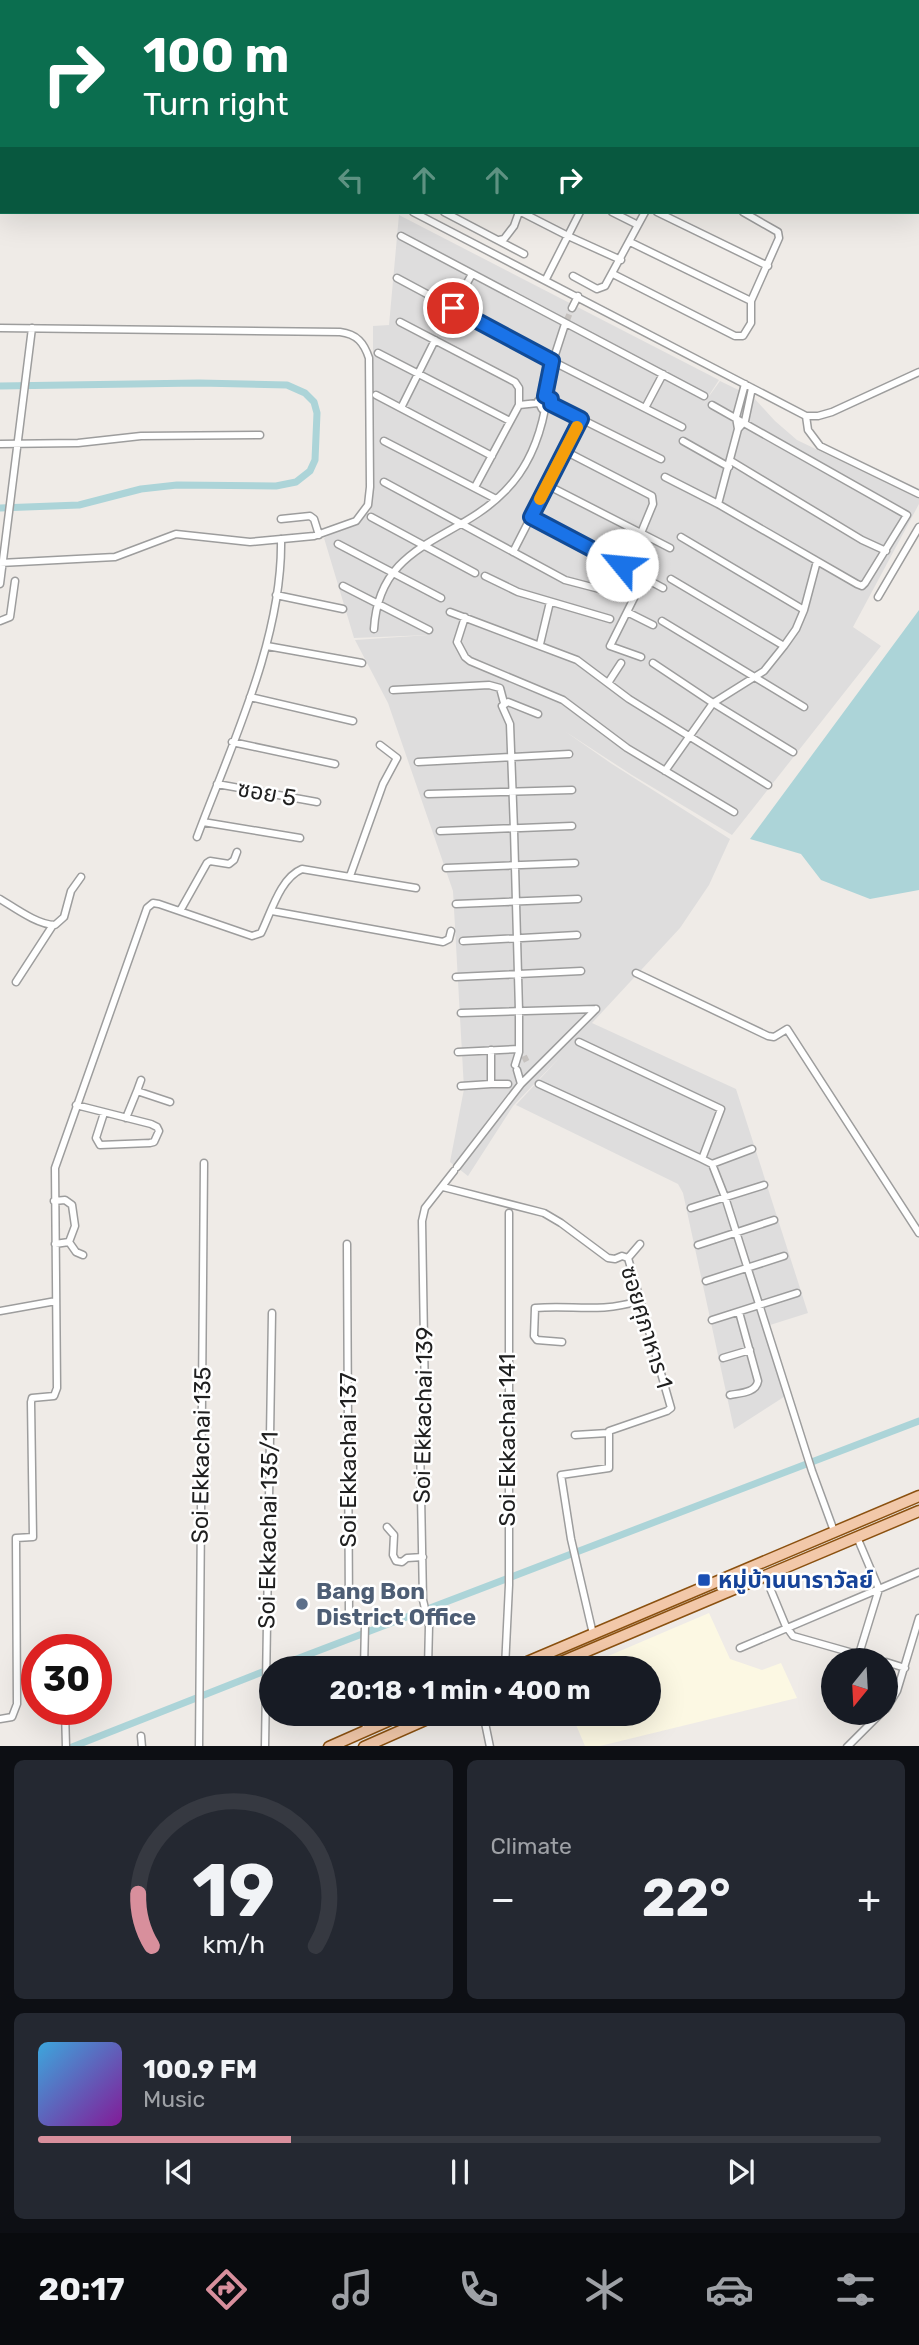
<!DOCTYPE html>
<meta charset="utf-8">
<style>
:root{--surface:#171b24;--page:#242831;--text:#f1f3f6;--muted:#9ea1a6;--line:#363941;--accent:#d88f9c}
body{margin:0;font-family:Rubik,"Noto Sans Thai",sans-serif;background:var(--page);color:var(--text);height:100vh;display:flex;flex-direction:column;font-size:26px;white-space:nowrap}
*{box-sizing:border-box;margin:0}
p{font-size:23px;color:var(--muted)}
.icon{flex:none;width:38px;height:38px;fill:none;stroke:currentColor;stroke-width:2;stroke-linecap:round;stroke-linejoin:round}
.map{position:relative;height:1746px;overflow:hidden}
.drawer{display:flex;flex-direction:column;gap:14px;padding:14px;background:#0d0f14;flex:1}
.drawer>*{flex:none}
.banner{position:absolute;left:0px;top:0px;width:920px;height:214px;box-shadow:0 7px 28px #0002;background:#0b6e4f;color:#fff;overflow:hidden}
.needle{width:46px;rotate:198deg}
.controls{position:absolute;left:821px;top:1648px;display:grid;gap:14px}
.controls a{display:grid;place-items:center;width:77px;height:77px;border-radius:50%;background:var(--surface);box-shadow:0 7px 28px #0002;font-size:35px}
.speed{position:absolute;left:21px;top:1634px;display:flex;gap:14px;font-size:35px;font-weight:700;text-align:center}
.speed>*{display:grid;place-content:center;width:91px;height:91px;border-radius:50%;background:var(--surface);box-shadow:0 7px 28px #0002;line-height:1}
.speed .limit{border:10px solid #d22;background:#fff;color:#111}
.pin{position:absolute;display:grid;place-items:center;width:60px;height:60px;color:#fff;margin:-30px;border:4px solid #fff;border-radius:50%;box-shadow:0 2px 7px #0007}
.me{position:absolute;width:77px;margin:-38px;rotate:298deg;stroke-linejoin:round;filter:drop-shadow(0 0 5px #0008)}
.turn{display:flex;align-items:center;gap:24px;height:147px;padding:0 28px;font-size:32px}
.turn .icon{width:91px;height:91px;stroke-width:2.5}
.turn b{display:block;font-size:49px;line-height:60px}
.lanes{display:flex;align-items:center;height:66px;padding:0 28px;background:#0003;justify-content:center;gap:35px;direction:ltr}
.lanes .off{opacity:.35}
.big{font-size:52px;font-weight:700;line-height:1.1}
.drawer .card{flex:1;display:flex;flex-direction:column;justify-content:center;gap:10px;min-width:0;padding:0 24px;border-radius:10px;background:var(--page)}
.drawer .dial{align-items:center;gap:0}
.dial svg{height:182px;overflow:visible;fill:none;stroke:var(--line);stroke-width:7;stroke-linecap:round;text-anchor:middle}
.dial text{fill:var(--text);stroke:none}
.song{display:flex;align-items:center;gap:21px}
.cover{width:84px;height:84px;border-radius:10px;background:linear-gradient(135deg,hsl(200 70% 55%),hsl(290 70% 35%))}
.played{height:7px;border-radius:4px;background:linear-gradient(90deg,var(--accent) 30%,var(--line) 30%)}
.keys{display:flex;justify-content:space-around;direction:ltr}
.heat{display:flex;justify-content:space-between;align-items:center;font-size:38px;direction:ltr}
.drawer .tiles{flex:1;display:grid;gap:14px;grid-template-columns:1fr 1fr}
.card:last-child{grid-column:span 2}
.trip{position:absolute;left:259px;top:1656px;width:402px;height:70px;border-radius:35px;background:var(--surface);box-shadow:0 7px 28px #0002;font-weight:700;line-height:70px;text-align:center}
.tabs{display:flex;height:112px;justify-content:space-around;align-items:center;background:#090b0e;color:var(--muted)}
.tabs .icon{width:49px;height:49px}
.tabs .current{color:var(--accent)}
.tabs b{font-size:32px;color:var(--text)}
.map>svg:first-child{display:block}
.residential{fill:#dedddd}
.education{fill:#fcf8e3}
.water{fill:#acd4d8}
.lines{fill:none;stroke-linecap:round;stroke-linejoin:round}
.canal{stroke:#acd4d8;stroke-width:7}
.minor-tunnel{stroke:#c6c2bf;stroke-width:6;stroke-dasharray:6 3;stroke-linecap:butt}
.minor-casing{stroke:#9d9d9d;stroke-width:9}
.primary-casing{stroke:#8b5110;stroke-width:13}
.minor{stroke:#fff;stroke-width:6}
.primary{stroke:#f2c8a9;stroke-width:10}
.route-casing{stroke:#114b97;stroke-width:18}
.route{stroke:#1a73e8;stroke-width:12}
.slow{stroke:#f59e0b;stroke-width:12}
.transit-dot{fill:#1a4fb4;stroke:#fff;stroke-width:2.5}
.service-dot{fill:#5c6f8a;stroke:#fff;stroke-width:2.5}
.labels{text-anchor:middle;stroke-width:5;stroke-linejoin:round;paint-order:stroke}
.street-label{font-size:23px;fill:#202020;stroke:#fff}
.transit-label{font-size:23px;font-weight:bold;fill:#164399;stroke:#fff;text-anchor:start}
.service-label{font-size:23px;font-weight:bold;fill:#4e5e75;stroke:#fff;text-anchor:start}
</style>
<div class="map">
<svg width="919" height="1747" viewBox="0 0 919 1747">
<rect width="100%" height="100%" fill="#efebe7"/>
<path class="residential" d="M 399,215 L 719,380 L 702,406 L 720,381 L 753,397 L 775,421 L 797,440 L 919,499 L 919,504 L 853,627 L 881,646 L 732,835 L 632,775 L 566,732 L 612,764 L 730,839 L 709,885 L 680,928 L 592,1023 L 736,1089 L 808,1313 L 770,1325 L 790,1393 L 734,1429 L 683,1193 L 678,1184 L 516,1105 L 562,1055 L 513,1106 L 468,1176 L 450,1162 L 464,1089 L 453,891 L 388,703 L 355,640 L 429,635 L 354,638 L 324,538 L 370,512 L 373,450 L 373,326 L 389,325 Z"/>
<path class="education" d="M 709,1613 L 730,1659 L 762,1670 L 781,1663 L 797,1698 L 600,1746 L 585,1746 L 571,1713 L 649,1713 L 649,1668 L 580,1668 Z"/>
<path class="water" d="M 671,0 L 919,0 L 919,72 L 919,2 L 670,2 Z
M 919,610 L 919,890 L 870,899 L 821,880 L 801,854 L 750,839 Z"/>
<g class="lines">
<path class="canal" d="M 0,386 L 199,383 L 287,385 L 305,393 L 314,402 L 317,413 L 315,460 L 310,471 L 296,482 L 276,486 L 177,485 L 141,489 L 79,505 L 0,508
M 273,1668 L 919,1421
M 72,1747 L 270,1669"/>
<path class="minor-tunnel" d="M 567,320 L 572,308
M 524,1056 L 527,1062"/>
<g class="minor-casing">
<path id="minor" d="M 307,2 L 311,0
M 398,2 L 401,1
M 0,155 L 2,155
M 413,212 L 806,416 L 818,416 L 832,412 L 919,372
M 444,212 L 524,254
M 521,212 L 568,236 L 621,260
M 612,212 L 638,225
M 657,212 L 768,266
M 401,236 L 704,396
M 499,240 L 504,239 L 514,226 L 519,212
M 630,242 L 751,301
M 613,274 L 735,336 L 743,336 L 751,323 L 751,301 L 779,238 L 778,232 L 743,212
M 573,276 L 597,289 L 605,286 L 645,212
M 397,278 L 552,361 L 682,427
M 546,279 L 580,212
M 453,308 L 472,274
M 572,308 L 578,296
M 400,322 L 515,382 L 519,388 L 519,405
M 0,328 L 340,332 C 357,334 364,343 369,358 L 370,487 L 368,505 L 356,521 L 314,536 L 250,542 L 176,534 L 115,557 L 0,563
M 378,353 L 510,421
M 745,384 L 736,417 L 738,429 L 745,421 L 752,388
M 376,395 L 492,456
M 545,396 L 552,364 L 565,324
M 551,404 L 549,408 L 542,409 L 538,401 L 543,396 L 547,396 L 551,404 L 661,459
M 401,408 L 435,340
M 645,408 L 663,374
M 806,416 L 808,430 L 820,446 L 919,494
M 384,441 L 496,499
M 683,441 L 729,467
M 0,444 L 78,443 L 141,436 L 260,435
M 565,451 L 652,496 L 653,504 L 641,533
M 731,461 L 862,540 L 886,551
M 665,477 L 718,504 L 857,584 L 862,586 L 865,583 L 907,515 L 712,405
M 384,482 L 565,580 L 634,598
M 547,485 L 670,548
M 475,487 L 519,405 L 538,403
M 718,504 L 738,429
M 371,517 L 475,573
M 531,517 L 663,588
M 281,519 L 310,516 L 314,519 L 319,535
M 681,537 L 804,610
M 338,544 L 441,598
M 513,552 L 581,419
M 485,576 L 518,592 L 610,619
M 671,579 L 784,646
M 0,584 L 32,328
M 343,586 L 429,630
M 276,595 L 343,609
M 878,597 L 919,527
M 450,612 L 577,660 L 629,699 L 768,785
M 627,612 L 653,625
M 465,617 L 457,642 L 465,657 L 470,661 L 563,700 L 627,748 L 734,812
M 0,621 L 10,617 L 15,581
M 662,621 L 804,707
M 374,629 C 379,541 456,542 505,491 C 528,468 539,440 545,409
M 540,644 L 550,602
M 267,646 L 362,663
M 641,657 L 610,646 L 644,578
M 653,663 L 713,703 L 793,752
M 608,683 L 621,663
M 393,690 L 489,685 L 500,688 L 504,703
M 250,697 L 353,721
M 232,742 L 335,764
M 418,762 L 569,754
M 665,771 L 713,703 L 764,671 L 784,646 L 796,629 L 804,610 L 817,561
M 217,784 L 317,802
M 428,794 L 572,790
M 203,822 L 300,838
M 440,831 L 572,826
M 197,837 C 231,746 283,638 281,539
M 446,868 L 575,863
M 350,876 L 383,784 L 397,758 L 380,745
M 0,899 C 15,908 38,925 55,925 L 64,917 L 71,891 L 81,877
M 456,904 L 578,899
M 180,911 L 207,863 L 210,861 L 229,864 L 234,860 L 237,852
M 272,911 L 443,942 L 449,939 L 451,931
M 463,941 L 577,935
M 636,973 L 768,1036 L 774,1037 L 787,1029 L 919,1233
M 456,977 L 581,971
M 16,982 L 53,925
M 461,1013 L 596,1009
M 458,1052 L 519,1049
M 515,1065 L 519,1052 L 519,1011 L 514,830 L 510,724 L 502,706 L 508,702 L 538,714
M 517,1070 L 521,1084
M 491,1084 L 508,1084
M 539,1084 L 702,1159 L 721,1109 L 579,1042
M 461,1086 L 491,1084 L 491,1050
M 137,1091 L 141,1080
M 76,1105 L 151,1124 L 157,1127 L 159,1131 L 154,1142 L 150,1143 L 100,1145 L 96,1138 L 104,1113
M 126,1118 L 137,1091 L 170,1102
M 702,1159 L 712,1164 L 725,1197 L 812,1471 L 834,1531
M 712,1164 L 752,1149
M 457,1167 L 521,1084 L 596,1009
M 443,1187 L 544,1213 L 561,1223 L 608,1258 L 615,1259 L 622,1256 L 628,1258
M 54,1201 L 65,1200 L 72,1205 L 75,1226 L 69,1242 L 55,1244
M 691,1208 L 764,1185
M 69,1242 L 76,1252 L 83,1255
M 347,1244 L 349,1613 L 365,1625 L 364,1668
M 698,1245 L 774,1220
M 628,1258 L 640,1244
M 706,1281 L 784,1256
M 0,1311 L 56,1301
M 712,1320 L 797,1293
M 562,1342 L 537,1340 L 534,1336 L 535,1308 C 574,1305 599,1313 639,1301
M 723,1358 L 750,1350
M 730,1395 C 740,1393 756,1393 758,1381 L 739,1312
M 575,1435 L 608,1433
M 387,1527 L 394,1535 L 393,1555 L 396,1561 L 402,1562 L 407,1558 L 423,1557
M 857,1537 L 879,1589 L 859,1654
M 765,1576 L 787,1629
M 788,1629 L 793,1636 L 881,1661
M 593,1634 L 571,1539 L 561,1475 L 609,1468 L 609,1431 L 667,1411 L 671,1408 L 628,1258
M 740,1648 L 919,1572
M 886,1662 L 905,1668
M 428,1668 L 429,1626 L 423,1600 L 420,1442 L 425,1400 L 422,1221 L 425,1208 L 454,1171
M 505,1668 L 509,1585 L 509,1213
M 886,1709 L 897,1691 L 919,1618
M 65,1710 L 66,1747
M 365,1713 L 366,1731
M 483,1713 L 490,1747
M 0,1719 L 12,1717 L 17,1704 L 16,1538 L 33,1537 L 31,1402 L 32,1398 L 54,1396 L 57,1388 L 55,1168 L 147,908 L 153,903 L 159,904 L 252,936 L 261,933 C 271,913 280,878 302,869 L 416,888
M 141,1736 L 142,1747
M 199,1747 L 204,1163
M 265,1747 L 272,1313
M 847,1747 L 881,1713"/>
</g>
<g class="primary-casing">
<path id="primary" d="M 513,1668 L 919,1496
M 547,1668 L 919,1511
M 329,1747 L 406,1713
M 364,1747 L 441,1713"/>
</g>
<use href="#minor" class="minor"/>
<use href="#primary" class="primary"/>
</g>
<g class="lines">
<g class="route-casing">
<path id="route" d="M 453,308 L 552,361 L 545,396 L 551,399 L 551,404 L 581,419 L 531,517 L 622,565"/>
</g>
<use href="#route" class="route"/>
<path class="slow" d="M 540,499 L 577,427"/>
</g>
<rect class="transit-dot" x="697" y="1573" width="14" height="14" rx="3.5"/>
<circle class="service-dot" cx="302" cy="1604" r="7"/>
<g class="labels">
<g class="street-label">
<text transform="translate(267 793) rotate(10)" y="8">ซอย 5</text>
<text transform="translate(647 1327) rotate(73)" y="8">ซอยศุภาหาร 1</text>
<text transform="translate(423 1415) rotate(-89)" y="8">Soi Ekkachai 139</text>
<text transform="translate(507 1440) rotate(-90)" y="8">Soi Ekkachai 141</text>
<text transform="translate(201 1455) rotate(-89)" y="8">Soi Ekkachai 135</text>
<text transform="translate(348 1460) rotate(-90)" y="8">Soi Ekkachai 137</text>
<text transform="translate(268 1530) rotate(-89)" y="8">Soi Ekkachai 135/1</text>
</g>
<g class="transit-label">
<text x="718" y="1588">หมู่บ้านนาราวัลย์</text>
</g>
<g class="service-label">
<text x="316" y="1599">Bang Bon<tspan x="316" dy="26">District Office</tspan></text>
</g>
</g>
</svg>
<div class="controls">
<a><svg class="needle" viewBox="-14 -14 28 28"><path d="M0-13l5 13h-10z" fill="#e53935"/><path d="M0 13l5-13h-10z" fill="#9ea1a6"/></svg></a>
</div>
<div class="speed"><div class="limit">30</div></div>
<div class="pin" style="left:453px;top:308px;background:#d93025"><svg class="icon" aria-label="arrive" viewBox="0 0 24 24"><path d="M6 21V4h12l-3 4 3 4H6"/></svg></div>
<svg class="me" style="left:622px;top:565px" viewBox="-20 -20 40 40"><circle r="19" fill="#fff"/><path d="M0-13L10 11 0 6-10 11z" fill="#1a73e8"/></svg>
<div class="trip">20:18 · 1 min · 400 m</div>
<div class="banner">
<div class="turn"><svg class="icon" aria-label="right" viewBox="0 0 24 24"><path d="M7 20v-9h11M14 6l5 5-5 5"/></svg><div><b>100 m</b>Turn right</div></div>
<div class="lanes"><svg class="icon off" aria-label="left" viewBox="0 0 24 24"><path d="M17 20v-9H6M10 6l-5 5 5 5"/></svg><svg class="icon off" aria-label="ahead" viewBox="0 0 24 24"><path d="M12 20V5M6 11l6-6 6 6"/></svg><svg class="icon off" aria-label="ahead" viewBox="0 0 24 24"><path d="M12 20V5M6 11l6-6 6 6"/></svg><svg class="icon" aria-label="right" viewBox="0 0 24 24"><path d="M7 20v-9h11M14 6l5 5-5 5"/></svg></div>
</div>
</div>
<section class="drawer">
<div class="tiles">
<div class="card dial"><svg viewBox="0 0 100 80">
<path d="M14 69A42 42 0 1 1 86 69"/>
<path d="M14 69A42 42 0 0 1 8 46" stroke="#d88f9c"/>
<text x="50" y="56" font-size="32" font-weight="700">19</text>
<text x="50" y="72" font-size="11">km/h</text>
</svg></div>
<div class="card"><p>Climate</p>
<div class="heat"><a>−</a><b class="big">22°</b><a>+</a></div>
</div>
<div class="card">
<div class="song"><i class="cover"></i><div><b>100.9 FM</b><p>Music</p></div></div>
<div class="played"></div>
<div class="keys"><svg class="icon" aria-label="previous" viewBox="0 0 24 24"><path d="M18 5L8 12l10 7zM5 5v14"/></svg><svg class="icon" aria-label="pause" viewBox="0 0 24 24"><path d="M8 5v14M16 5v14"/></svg><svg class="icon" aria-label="next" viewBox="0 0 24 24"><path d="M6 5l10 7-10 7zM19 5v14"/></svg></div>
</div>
</div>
</section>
<nav class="tabs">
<b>20:17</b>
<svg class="icon current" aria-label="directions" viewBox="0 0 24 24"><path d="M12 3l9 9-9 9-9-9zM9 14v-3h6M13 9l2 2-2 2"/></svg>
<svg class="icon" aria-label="music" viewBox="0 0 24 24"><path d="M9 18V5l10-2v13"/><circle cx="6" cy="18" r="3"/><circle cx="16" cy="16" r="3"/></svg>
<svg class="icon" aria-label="phone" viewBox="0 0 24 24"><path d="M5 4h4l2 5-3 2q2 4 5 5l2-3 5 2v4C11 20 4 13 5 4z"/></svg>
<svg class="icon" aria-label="climate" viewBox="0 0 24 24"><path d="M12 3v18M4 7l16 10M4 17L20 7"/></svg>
<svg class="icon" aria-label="car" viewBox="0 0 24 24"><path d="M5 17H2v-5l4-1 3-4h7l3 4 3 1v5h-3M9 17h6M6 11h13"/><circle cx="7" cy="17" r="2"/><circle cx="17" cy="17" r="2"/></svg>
<svg class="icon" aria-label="filters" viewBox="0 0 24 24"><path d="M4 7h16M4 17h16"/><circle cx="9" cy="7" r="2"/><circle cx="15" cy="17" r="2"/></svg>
</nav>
